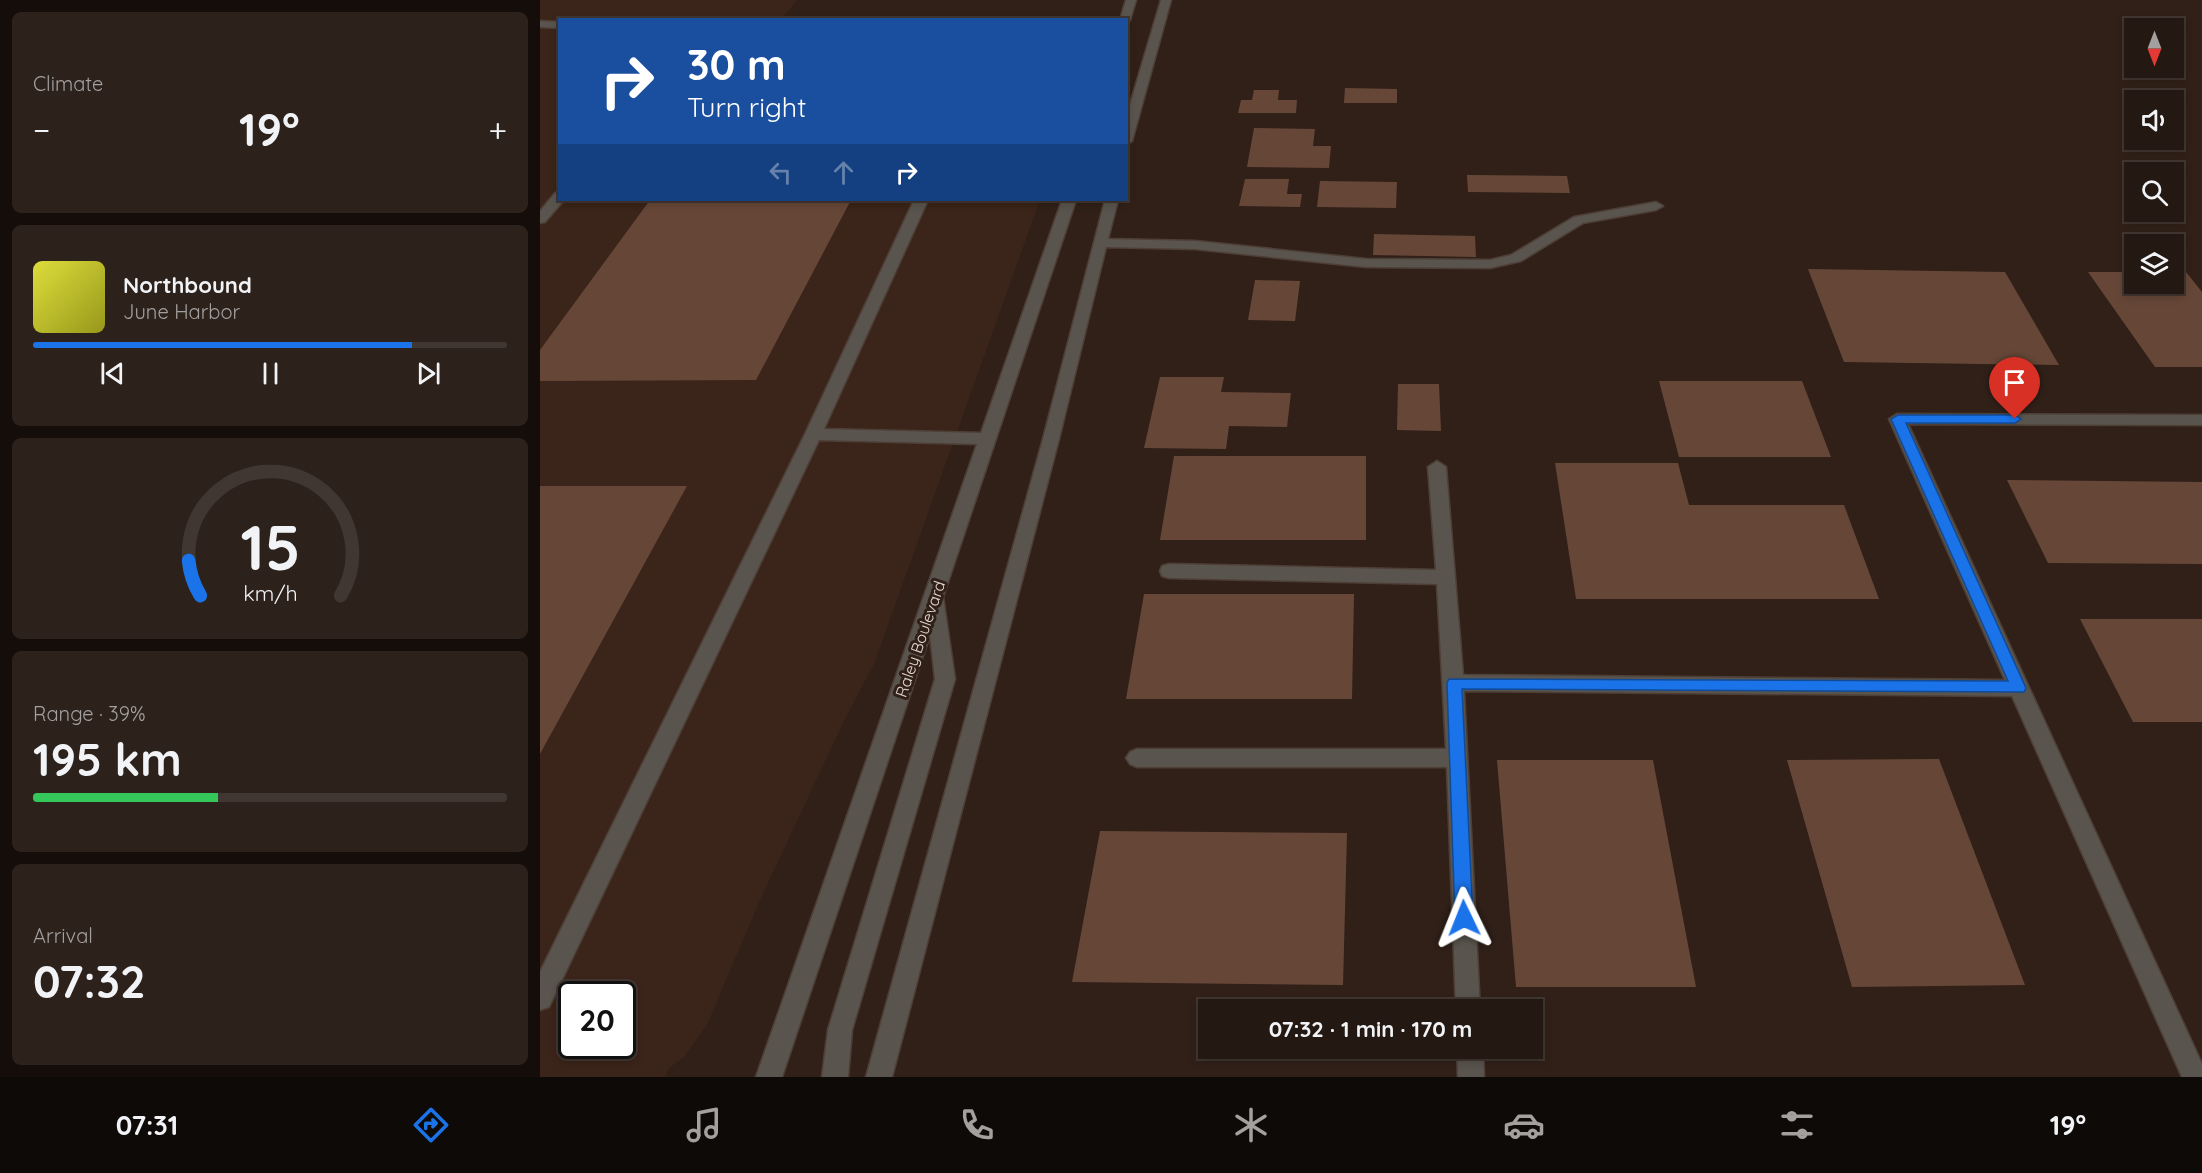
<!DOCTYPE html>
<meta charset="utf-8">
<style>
:root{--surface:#241812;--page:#2c211b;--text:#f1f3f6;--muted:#a3a09f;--line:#413732;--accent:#1a73e8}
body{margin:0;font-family:Quicksand,sans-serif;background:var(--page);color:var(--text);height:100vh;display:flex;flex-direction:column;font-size:22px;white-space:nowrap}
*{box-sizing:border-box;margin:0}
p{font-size:20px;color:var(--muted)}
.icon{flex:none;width:33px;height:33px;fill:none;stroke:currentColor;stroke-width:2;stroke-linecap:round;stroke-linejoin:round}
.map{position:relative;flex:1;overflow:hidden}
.drawer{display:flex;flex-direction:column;gap:12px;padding:12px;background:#140d0a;width:540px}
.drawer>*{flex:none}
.top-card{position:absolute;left:18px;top:18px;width:570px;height:183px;border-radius:0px;box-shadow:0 3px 9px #0003,0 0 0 2px var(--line);background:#1a4fa0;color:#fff;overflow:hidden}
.needle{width:39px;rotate:180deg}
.controls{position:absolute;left:1584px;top:18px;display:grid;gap:12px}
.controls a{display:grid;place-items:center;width:60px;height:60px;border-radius:0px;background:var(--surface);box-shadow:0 3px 9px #0003,0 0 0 2px var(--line);font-size:30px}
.speed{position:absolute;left:18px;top:981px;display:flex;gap:12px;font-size:30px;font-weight:700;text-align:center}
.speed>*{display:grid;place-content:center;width:78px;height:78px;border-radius:50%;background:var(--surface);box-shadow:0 3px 9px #0003,0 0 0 2px var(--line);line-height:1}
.speed .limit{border:3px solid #111;border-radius:9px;background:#fff;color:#111}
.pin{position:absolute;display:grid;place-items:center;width:51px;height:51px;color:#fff;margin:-62px -26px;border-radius:50% 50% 50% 0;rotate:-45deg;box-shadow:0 0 6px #0007}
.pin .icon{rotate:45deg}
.me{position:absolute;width:66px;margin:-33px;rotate:358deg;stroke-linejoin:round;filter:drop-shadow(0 0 4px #0008)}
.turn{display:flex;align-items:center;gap:21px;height:126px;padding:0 30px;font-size:27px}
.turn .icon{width:78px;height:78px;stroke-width:2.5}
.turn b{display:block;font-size:42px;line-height:51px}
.lanes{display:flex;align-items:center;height:57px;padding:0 30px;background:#0003;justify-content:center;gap:30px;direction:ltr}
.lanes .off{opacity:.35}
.big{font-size:45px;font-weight:800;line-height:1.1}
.drawer .tile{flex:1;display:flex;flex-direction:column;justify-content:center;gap:9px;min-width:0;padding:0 21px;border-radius:9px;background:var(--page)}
.drawer .dial{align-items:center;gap:0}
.dial svg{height:156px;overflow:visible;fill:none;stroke:var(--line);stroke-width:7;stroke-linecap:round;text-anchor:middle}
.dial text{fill:var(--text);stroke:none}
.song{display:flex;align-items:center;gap:18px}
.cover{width:72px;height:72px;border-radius:9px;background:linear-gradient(135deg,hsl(60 70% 55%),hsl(60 70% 35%))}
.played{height:6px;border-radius:3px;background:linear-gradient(90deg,var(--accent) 80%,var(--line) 80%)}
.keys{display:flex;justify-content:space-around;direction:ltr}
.heat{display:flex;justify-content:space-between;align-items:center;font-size:33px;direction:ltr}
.charge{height:9px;border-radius:4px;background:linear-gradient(90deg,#34c759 39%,var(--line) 0)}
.trip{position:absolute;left:658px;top:999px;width:345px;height:60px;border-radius:0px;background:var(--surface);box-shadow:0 3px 9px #0003,0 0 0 2px var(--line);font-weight:800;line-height:60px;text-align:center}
.tab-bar{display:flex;height:96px;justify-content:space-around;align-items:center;background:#0e0a07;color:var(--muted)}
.tab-bar .icon{width:42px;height:42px}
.tab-bar .active{color:var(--accent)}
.tab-bar b{font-size:27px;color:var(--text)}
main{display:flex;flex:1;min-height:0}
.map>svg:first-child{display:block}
.built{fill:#3b2419;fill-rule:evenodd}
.building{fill:#664737}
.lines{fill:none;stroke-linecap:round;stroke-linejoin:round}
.minor-casing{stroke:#4d3e36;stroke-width:3}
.minor{fill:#59544d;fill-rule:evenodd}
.route{fill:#1a73e8;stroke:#114b97;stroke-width:1.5}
.labels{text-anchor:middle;stroke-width:6;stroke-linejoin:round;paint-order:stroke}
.street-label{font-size:16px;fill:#e4d9d3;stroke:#302018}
</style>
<main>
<section class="drawer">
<div class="tile"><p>Climate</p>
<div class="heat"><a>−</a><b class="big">19°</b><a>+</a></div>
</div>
<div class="tile">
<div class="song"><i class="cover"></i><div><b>Northbound</b><p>June Harbor</p></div></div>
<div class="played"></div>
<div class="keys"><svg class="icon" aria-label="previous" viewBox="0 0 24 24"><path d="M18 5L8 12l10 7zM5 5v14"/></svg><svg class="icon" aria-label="pause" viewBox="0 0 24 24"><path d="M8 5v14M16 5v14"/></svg><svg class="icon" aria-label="next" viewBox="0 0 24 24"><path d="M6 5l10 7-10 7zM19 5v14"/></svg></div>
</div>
<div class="tile dial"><svg viewBox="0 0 100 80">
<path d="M14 69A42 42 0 1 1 86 69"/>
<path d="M14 69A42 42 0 0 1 8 51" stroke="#1a73e8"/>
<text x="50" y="56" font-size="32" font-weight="700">15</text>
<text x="50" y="72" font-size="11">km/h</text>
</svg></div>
<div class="tile"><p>Range · 39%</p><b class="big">195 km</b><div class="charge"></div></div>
<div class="tile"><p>Arrival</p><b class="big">07:32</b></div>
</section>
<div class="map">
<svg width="1662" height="1077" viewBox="0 0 1662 1077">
<rect width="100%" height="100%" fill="#302018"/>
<path class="built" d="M 0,0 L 257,0 L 242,19 L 20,20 L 20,200 L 500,200 L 334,664 L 305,719 L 220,900 L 167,1025 L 144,1057 L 128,1069 L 126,1077 L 0,1077 ZM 32,994 L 82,994 L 82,1046 L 32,1046 Z"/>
<path class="building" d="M 805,88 L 857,89 L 857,103 L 804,103 Z
M 714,90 L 739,90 L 738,100 L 757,100 L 756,113 L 698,113 L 701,100 L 712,100 Z
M 714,128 L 775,129 L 773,146 L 791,146 L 789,168 L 707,167 Z
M 927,175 L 1027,176 L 1030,193 L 928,192 Z
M 705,179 L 749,179 L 747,194 L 762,194 L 760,207 L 699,206 Z
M 780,181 L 857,182 L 856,208 L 777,207 Z
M 110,200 L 311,200 L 216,380 L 0,381 L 0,350 Z
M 834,234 L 935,236 L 936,257 L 833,255 Z
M 1268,269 L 1465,272 L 1519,365 L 1304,362 Z
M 1548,272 L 1594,272 L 1594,284 L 1634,284 L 1634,272 L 1646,272 L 1662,292 L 1662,367 L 1615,367 Z
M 715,280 L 760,281 L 755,321 L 708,320 Z
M 620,377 L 684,377 L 681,392 L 751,393 L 747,427 L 689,426 L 686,449 L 604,448 Z
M 1119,381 L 1262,381 L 1291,457 L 1139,457 Z
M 858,384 L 899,384 L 901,431 L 857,430 Z
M 634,456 L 826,456 L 826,540 L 620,540 Z
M 1015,463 L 1138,463 L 1149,505 L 1304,505 L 1339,599 L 1036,599 Z
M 1467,480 L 1662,482 L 1662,564 L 1508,563 Z
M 0,486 L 147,486 L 0,754 Z
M 604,594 L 814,594 L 812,699 L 586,699 Z
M 1540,619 L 1662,619 L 1662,722 L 1593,722 Z
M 1399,759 L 1485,985 L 1312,987 L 1247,760 Z
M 957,760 L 1113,760 L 1156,987 L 976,987 Z
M 560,831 L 807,833 L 803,985 L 532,982 Z"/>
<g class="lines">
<g class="minor-casing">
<path id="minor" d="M 586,0 L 596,0 L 590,20 L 586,23 L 586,20 L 580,20 Z
M 621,0 L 631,0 L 592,141 L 586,145 L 586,118 Z
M 0,21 L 20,22 L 20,28 L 0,27 Z
M 20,192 L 20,200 L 24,200 L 5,222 L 0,223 L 0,211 L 15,193 Z
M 374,200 L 388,200 L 284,429 L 441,433 L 522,200 L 536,200 L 403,597 L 415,679 L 312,1030 L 308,1077 L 282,1077 L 288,1030 L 395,679 L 390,635 L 242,1077 L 216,1077 L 437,444 L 279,440 L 9,1007 L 0,1010 L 0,972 L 265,434 Z
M 565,200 L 578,200 L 568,239 L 655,241 L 826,259 L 950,260 L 971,255 L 1034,217 L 1116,202 L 1123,206 L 1116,210 L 1043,223 L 981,261 L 950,268 L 826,267 L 655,249 L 566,247 L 519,439 L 352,1077 L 326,1077 L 503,439 Z
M 1357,414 L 1662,415 L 1662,425 L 1368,424 L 1662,1064 L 1662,1077 L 1642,1077 L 1472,696 L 924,691 L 940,1010 L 916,1010 L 907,767 L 597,767 L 590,764 L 586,758 L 590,752 L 597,749 L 906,749 L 897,584 L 629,578 L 622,576 L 620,571 L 622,566 L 629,564 L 896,570 L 888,467 L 897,461 L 906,467 L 923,675 L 1465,680 L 1349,419 Z
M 917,1048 L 943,1048 L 944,1077 L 918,1077 Z"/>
</g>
<use href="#minor" class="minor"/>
</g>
<path class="route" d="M 1358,415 L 1475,415 L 1481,419 L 1475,423 L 1366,423 L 1486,688 L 1484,692 L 922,689 L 933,918 L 930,924 L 924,926 L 918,924 L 915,918 L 907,683 L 909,679 L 1468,681 L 1351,419 Z"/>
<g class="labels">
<g class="street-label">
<text transform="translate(380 639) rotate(-71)" y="6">Raley Boulevard</text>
</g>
</g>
</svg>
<div class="controls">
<a><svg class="needle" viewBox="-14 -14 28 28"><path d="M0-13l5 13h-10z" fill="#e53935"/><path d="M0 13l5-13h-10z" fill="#a3a09f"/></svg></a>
<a><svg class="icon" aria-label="sound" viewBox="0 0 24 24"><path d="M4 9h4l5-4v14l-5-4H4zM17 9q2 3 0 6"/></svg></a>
<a><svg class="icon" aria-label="search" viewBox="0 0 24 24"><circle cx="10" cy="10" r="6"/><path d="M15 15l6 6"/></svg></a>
<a><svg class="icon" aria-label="layers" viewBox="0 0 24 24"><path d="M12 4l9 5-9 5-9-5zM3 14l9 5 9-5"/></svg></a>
</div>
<div class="speed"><div class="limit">20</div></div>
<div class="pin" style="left:1475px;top:419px;background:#d93025"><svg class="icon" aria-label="arrive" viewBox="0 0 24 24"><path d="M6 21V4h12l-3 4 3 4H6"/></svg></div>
<svg class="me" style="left:924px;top:918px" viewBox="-20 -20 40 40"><path d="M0-17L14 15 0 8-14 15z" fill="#1a73e8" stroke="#fff" stroke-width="4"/></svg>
<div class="trip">07:32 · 1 min · 170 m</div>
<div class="top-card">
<div class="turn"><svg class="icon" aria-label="right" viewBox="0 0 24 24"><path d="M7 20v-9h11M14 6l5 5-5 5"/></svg><div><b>30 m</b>Turn right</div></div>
<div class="lanes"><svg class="icon off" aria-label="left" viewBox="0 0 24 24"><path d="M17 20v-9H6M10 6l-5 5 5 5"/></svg><svg class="icon off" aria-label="ahead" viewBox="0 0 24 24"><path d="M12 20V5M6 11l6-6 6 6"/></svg><svg class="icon" aria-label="right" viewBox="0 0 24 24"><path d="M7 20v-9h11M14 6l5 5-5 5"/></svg></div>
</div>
</div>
</main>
<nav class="tab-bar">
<b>07:31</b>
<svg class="icon active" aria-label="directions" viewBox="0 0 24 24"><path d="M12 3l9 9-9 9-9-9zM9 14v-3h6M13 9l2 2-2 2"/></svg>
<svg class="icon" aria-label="music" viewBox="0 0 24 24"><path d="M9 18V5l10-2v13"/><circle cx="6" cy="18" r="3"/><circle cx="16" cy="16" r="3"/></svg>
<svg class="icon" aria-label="phone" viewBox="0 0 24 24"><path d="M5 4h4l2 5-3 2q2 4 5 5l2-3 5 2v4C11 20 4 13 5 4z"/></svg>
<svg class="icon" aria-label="climate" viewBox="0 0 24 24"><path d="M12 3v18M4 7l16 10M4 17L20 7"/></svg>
<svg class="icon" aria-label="car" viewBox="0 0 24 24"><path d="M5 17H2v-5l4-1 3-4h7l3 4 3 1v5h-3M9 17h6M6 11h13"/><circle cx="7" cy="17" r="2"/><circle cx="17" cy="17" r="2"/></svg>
<svg class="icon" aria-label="filters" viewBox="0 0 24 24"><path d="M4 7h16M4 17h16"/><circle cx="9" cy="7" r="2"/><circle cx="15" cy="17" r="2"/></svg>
<b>19°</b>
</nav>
